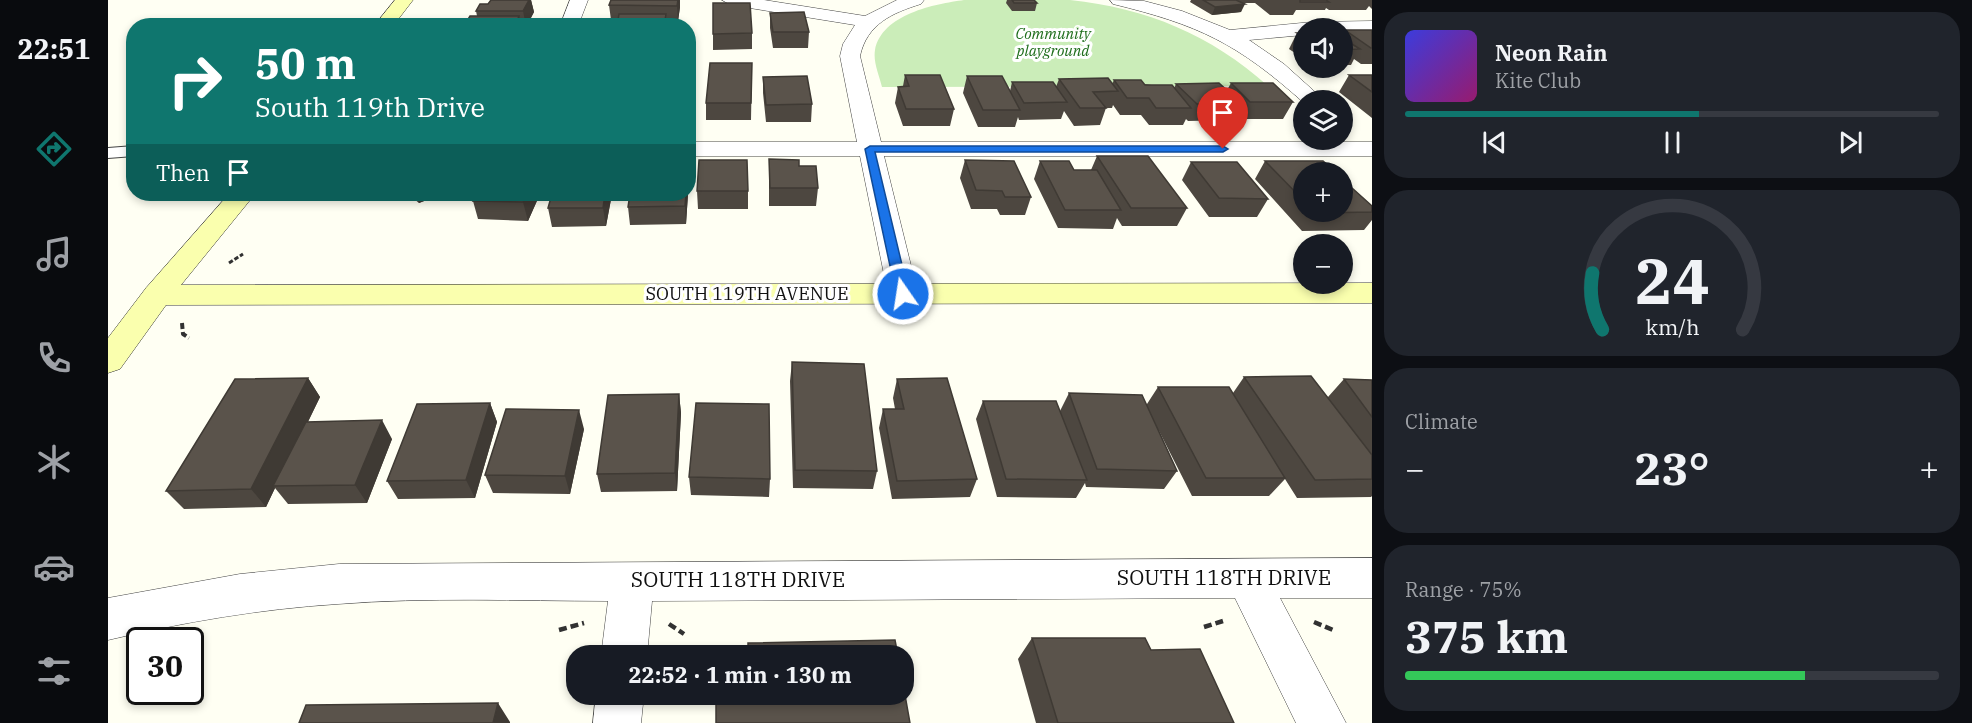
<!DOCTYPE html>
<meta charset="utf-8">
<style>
:root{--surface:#171b24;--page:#20242c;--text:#f1f3f6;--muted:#9ea1a6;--line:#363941;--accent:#0f766e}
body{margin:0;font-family:"IBM Plex Serif",serif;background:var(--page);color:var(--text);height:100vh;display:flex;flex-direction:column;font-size:22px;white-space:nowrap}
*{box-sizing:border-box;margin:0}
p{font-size:20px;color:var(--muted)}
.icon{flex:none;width:33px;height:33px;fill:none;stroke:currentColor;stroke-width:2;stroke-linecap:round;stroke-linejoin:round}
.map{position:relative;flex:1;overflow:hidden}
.details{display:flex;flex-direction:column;gap:12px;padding:12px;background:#0d0f14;width:600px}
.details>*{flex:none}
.guide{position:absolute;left:18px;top:18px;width:570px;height:183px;border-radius:24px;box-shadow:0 3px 9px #0003;background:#0f766e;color:#fff;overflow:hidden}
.controls{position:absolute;left:1185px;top:18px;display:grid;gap:12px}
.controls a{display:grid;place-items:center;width:60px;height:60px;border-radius:50%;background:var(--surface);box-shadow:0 3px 9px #0003;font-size:30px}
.speed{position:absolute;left:18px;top:627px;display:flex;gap:12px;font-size:30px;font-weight:700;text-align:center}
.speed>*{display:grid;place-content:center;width:78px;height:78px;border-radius:50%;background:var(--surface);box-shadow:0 3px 9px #0003;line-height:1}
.speed .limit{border:3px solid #111;border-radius:9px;background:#fff;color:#111}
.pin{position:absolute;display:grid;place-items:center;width:51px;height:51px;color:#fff;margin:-62px -26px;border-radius:50% 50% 50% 0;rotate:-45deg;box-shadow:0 0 6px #0007}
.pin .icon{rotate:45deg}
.me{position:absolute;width:66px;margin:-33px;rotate:347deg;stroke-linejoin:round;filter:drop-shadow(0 0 4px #0008)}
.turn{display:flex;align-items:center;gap:21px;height:126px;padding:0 30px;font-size:27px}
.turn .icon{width:78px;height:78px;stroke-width:2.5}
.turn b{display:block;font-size:42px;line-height:51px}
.then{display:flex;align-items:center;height:57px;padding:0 30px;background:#0003;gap:12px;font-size:22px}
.big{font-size:45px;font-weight:700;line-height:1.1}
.details .widget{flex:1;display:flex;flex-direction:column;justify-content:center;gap:9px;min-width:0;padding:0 21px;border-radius:24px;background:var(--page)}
.details .dial{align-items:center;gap:0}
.dial svg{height:156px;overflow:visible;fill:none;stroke:var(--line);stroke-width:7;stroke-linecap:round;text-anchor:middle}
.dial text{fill:var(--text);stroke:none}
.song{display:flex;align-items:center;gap:18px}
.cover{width:72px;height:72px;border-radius:9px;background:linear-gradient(135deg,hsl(240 70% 55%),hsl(320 70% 35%))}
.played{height:6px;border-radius:3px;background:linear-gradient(90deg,var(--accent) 55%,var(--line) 55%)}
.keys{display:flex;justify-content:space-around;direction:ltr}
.heat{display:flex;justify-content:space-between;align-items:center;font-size:33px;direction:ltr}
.charge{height:9px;border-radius:4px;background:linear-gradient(90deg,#34c759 75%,var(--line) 0)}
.trip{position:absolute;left:458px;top:645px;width:348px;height:60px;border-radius:24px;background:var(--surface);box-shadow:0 3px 9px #0003;font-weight:700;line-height:60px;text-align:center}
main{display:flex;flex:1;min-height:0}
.menu{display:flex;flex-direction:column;width:108px;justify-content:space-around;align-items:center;background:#090b0e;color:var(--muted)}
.menu .icon{width:42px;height:42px}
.menu .active{color:var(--accent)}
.menu b{font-size:27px;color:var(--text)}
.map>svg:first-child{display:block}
.green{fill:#cbedb9}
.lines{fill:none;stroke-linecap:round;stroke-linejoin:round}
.lane-casing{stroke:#434343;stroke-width:2}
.street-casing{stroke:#434343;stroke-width:1}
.secondary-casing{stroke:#323232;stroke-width:1}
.path-far2{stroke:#323232;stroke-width:3;stroke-dasharray:4.5 2;stroke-linecap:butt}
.path-far1{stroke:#323232;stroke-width:4;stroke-dasharray:6 3;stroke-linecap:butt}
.path{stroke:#323232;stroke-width:4.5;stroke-dasharray:8 4;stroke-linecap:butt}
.lane{fill:#fff;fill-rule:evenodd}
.street{fill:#fff;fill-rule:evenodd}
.secondary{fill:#faffae;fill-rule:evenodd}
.wall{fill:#4d4740}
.shaded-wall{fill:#3f3a34}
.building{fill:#5a534b;stroke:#3f3a34;stroke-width:1.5}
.route{fill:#1a73e8;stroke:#114b97;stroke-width:1.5}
.labels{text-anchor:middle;stroke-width:6;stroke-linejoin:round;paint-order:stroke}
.far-park-label{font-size:15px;font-style:italic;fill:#1e6d1b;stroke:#fff}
.street-label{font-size:18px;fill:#101010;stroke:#fff}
.near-street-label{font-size:21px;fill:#101010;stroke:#fff}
</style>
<main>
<nav class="menu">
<b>22:51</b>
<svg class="icon active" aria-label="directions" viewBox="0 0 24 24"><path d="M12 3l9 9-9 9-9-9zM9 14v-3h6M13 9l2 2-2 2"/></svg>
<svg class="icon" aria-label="music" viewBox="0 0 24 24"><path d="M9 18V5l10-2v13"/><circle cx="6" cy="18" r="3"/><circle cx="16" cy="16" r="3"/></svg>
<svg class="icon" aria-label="phone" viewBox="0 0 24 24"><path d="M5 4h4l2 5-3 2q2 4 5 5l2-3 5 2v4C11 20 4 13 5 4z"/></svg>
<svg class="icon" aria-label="climate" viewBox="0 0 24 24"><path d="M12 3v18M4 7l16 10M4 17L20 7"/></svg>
<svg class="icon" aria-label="car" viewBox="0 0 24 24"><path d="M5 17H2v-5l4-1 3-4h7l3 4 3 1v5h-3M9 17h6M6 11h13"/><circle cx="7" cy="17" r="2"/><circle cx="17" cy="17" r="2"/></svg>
<svg class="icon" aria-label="filters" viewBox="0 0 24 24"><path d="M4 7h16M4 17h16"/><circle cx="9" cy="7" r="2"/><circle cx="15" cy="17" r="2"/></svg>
</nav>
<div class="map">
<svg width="1264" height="723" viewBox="0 0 1264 723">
<rect width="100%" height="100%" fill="#fffff3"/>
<path class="green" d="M 856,0 C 891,0 927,0 962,0 C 1039,8 1103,35 1160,86 L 774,87 C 771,75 765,62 767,50 C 774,14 827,4 856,0 Z"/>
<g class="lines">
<g class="lane-casing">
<path id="lane" d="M 26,146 L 26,156 L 0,158 L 0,148 Z"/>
</g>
<g class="street-casing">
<path id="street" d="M 462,0 L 480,0 L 470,26 L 452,26 Z
M 614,0 L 656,0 L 757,16 L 789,0 L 816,0 L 813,4 C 784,13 759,24 752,56 L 773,142 L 1264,142 L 1264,156 L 776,156 L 810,294 L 806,301 L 795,304 L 784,301 L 780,294 L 752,156 L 580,156 L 580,142 L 749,142 L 732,56 L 735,44 L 747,25 L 623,5 Z
M 1002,0 L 1036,1 L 1074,11 L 1122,30 L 1204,22 L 1264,21 L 1264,33 L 1234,33 L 1234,28 L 1196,28 L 1196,35 L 1141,40 L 1176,64 L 1216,100 L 1196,100 L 1196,103 C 1129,43 1091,25 1005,4 Z
M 1264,558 L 1264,598 L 1172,598 L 1238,723 L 1188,723 L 1127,598 L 544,601 L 539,656 L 493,656 L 500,601 C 410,601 320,597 230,604 C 152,609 76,622 0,640 L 0,598 L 132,574 L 231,564 Z
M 488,694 L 536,694 L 533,723 L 485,723 Z"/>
</g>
<g class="secondary-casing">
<path id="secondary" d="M 287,0 L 305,0 L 285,26 L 266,26 Z
M 121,194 L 147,194 L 73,285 L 1264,283 L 1264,303 L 58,305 L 12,369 L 0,373 L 0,338 L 38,288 Z"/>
</g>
<path class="path-far2" d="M 121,263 L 135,254"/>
<path class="path-far1" d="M 74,323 L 75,334 L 81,338"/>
<path class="path" d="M 1206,622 L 1225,630
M 561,624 L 576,634
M 1096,627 L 1115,621
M 451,630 L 476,623"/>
<use href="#lane" class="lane"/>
<use href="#street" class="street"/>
<use href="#secondary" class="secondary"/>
</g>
<path class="wall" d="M 383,0 L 423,0 L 426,12 L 419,26 L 356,26 L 369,16 L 368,11 L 380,4 Z
M 572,0 L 572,7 L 570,21 L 559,21 L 559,26 L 495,26 L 503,20 L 501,5 Z
M 899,0 L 926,0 L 929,3 L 927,11 L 904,11 L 898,3 Z
M 1083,0 L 1264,0 L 1264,9 L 1261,6 L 1258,10 L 1221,10 L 1218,8 L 1217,10 L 1188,10 L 1185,15 L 1162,15 L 1147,3 L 1135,3 L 1133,12 L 1104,15 L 1082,2 Z
M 662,13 L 701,32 L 700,48 L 665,48 L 662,28 Z
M 1237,30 L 1264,30 L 1264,64 L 1253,64 L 1246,59 L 1243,65 L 1234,65 L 1234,35 Z
M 644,33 L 644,49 L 605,50 L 605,34 Z
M 1189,33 L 1196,33 L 1196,59 L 1181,49 Z
M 644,63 L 643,120 L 598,120 L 598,103 Z
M 797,75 L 846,109 L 842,126 L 795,126 L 787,103 L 790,87 L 795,86 Z
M 1241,75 L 1264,75 L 1264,118 L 1231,92 Z
M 859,76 L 902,91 L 904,82 L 948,87 L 951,79 L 1004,84 L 1006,80 L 1066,88 L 1068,84 L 1119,90 L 1123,83 L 1185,102 L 1175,119 L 1133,119 L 1128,114 L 1124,120 L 1080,121 L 1078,119 L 1075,125 L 1041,125 L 1033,115 L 1012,115 L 1005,105 L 1004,108 L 998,108 L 992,125 L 966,126 L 956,111 L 953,119 L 911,120 L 910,117 L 907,127 L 870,127 L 855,93 Z
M 655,77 L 704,104 L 703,122 L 658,122 L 655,93 Z
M 989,156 L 1079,208 L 1069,226 L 1014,226 L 1009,218 L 1005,229 L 950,228 L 926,179 L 932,161 L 966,170 L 983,170 Z
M 661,159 L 691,166 L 710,188 L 708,206 L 661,206 Z
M 857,160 L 923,197 L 917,215 L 892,215 L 889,209 L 863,209 L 852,178 Z
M 1157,161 L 1196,172 L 1196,212 L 1234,212 L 1264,206 L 1264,220 L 1256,230 L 1194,231 L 1147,179 Z
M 1083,162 L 1160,199 L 1149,217 L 1101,217 L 1074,180 Z
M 589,191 L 640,191 L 640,209 L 590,209 Z
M 300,194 L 334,194 L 311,203 Z
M 432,194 L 420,221 L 370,219 L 365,201 Z
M 444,194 L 504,194 L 498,226 L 444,227 L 440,208 Z
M 522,194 L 580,194 L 578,224 L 522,225 L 520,207 Z
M 684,362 L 769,471 L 765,489 L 685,488 L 682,381 Z
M 1136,377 L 1220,397 L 1236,379 L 1264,380 L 1264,496 L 1263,497 L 1189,498 L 1177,479 L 1161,496 L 1084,496 L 1050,429 L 1069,471 L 1056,489 L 978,487 L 977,483 L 968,498 L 889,497 L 868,419 L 875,401 L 952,411 L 961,393 L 1039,404 L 1050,387 L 1125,393 Z
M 200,378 L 212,397 L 200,422 L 284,439 L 259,503 L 180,504 L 167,488 L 158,507 L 76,509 L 58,491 Z
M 789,379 L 869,479 L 862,497 L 784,499 L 771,428 L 775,409 L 787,409 L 785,398 Z
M 571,394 L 573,413 L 569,491 L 493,492 L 489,474 Z
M 382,403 L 389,422 L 367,498 L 290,499 L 279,481 Z
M 476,429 L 462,494 L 385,493 L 377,475 Z
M 581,477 L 662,479 L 661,497 L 583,495 Z
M 924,638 L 1043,650 L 1126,723 L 928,723 L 910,659 Z"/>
<path class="shaded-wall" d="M 421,0 L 423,0 L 426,12 L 418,26 L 415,11 Z
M 570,0 L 572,0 L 572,7 L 570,21 L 569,6 Z
M 1137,4 L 1133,12 L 1104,15 L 1107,7 Z
M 411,16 L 413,26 L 407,26 Z
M 308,194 L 334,194 L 311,203 Z
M 419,194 L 432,194 L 420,221 L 415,202 Z
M 497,194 L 504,194 L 498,226 L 495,208 Z
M 578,194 L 580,194 L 578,224 L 577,206 Z
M 200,378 L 212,397 L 168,486 L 165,486 L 167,488 L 158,507 L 143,489 Z
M 571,394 L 573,413 L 569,491 L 567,473 Z
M 382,403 L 389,422 L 367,498 L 358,480 Z
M 471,410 L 476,429 L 462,494 L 457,476 Z
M 274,420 L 284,439 L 259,503 L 247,485 Z
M 390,703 L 402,722 L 402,723 L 385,723 Z"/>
<path class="building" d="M 383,0 L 421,0 L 415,11 L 368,11 L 372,4 L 380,4 Z
M 503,0 L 570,0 L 569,6 L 501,5 Z
M 904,0 L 926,0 L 929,3 L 906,3 Z
M 1095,0 L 1128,0 L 1137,4 L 1107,7 Z
M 1192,0 L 1218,0 L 1221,2 L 1192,2 Z
M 605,3 L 642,3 L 644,33 L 605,34 Z
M 696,12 L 701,32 L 665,32 L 662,13 Z
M 511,14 L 558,14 L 556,26 L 495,26 L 496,20 L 510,20 Z
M 362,16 L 411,16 L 407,26 L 356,26 Z
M 1237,30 L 1264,30 L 1264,48 L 1263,48 Z
M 1189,33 L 1196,33 L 1196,37 Z
M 1234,38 L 1252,49 L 1234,50 Z
M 602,63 L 644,63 L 643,103 L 598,103 Z
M 797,75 L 832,75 L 846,109 L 798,109 L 790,87 L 801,86 Z
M 1241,75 L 1264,75 L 1264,92 Z
M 699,76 L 704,104 L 658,105 L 655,77 Z
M 859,76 L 894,76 L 912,110 L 875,110 Z
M 1000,78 L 1010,91 L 985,92 L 998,108 L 972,108 L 951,79 Z
M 1006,80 L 1033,80 L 1037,85 L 1064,85 L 1083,108 L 1048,108 L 1041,98 L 1019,98 Z
M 904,82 L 945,82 L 959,102 L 916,103 Z
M 1111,83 L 1133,103 L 1089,104 L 1068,84 Z
M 1123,83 L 1165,83 L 1185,102 L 1142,102 Z
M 989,156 L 1040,156 L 1079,208 L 1023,208 Z
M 661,159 L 691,160 L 691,166 L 708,166 L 710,188 L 662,188 Z
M 591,160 L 639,160 L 640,191 L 589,191 Z
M 857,160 L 906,161 L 923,197 L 897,197 L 894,191 L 868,190 Z
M 932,161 L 961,161 L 966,170 L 989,170 L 1013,210 L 957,210 Z
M 1157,161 L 1215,161 L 1228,172 L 1196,172 L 1196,201 Z
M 1083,162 L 1129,162 L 1160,199 L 1111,198 Z
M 1234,179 L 1264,206 L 1264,212 L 1207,213 L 1206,212 L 1234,212 Z
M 369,194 L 419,194 L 415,202 L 365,201 Z
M 444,194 L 497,194 L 495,208 L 440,208 Z
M 522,194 L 578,194 L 577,206 L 520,207 Z
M 684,362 L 756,364 L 769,471 L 687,470 Z
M 1203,376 L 1264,455 L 1264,479 L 1207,480 L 1136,377 Z
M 200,378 L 143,489 L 58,491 L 127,379 Z
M 839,378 L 869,479 L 789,481 L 775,409 L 796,409 L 789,379 Z
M 1236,379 L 1264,380 L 1264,417 Z
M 1050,387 L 1121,387 L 1177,478 L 1098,478 Z
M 961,393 L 1034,395 L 1069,471 L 989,469 Z
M 571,394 L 567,473 L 489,474 L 500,395 Z
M 875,401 L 948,401 L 979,480 L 898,479 Z
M 382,403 L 358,480 L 279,481 L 309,404 Z
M 588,403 L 661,404 L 662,479 L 581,477 Z
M 398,409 L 471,410 L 457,476 L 377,475 Z
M 274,420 L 247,485 L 165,486 L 198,422 Z
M 924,638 L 1037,638 L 1043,650 L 1092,649 L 1126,723 L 950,723 Z
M 787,640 L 790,656 L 640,656 L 640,643 Z
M 795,684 L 802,723 L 608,723 L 608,694 L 795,694 Z
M 390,703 L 385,723 L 191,723 L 198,705 Z"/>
<path class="route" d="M 762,146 L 1115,146 L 1120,149 L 1115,152 L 767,152 L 801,294 L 795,298 L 788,294 L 757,149 Z"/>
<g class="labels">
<g class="far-park-label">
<text x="945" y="39">Community<tspan x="945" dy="17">playground</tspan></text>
</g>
<g class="street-label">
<text x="639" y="300">SOUTH 119TH AVENUE</text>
</g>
<g class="near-street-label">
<text x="1116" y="585">SOUTH 118TH DRIVE</text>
<text x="630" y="587">SOUTH 118TH DRIVE</text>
</g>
</g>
</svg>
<div class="controls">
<a><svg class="icon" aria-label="sound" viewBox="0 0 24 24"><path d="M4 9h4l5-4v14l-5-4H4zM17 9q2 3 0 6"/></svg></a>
<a><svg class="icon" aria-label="layers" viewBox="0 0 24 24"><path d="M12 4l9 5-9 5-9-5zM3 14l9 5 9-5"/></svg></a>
<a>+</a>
<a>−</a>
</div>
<div class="speed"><div class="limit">30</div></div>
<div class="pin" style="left:1115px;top:149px;background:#d93025"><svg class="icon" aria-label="arrive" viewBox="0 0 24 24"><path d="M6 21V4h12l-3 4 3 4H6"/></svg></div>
<svg class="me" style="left:795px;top:294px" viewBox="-20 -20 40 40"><circle r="17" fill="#1a73e8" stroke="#fff" stroke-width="3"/><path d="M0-11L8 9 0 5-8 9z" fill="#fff"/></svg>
<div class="trip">22:52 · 1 min · 130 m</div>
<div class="guide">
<div class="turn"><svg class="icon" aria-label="right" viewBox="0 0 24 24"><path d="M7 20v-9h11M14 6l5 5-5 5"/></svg><div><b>50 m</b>South 119th Drive</div></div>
<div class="then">Then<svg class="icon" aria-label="arrive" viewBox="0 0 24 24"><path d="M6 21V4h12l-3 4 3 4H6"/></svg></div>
</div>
</div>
<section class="details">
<div class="widget">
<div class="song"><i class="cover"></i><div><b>Neon Rain</b><p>Kite Club</p></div></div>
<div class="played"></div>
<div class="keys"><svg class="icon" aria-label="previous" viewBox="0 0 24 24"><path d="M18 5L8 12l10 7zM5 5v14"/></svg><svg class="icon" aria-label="pause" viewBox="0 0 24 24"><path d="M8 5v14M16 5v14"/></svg><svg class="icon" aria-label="next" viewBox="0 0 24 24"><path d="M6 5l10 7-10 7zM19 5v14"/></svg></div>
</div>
<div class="widget dial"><svg viewBox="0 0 100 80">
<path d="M14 69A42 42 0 1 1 86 69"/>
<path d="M14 69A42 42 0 0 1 9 40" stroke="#0f766e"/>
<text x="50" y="56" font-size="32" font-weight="700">24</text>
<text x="50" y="72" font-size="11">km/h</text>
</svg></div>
<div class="widget"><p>Climate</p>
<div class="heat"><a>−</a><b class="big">23°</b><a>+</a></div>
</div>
<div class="widget"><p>Range · 75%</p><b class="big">375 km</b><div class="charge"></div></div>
</section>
</main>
